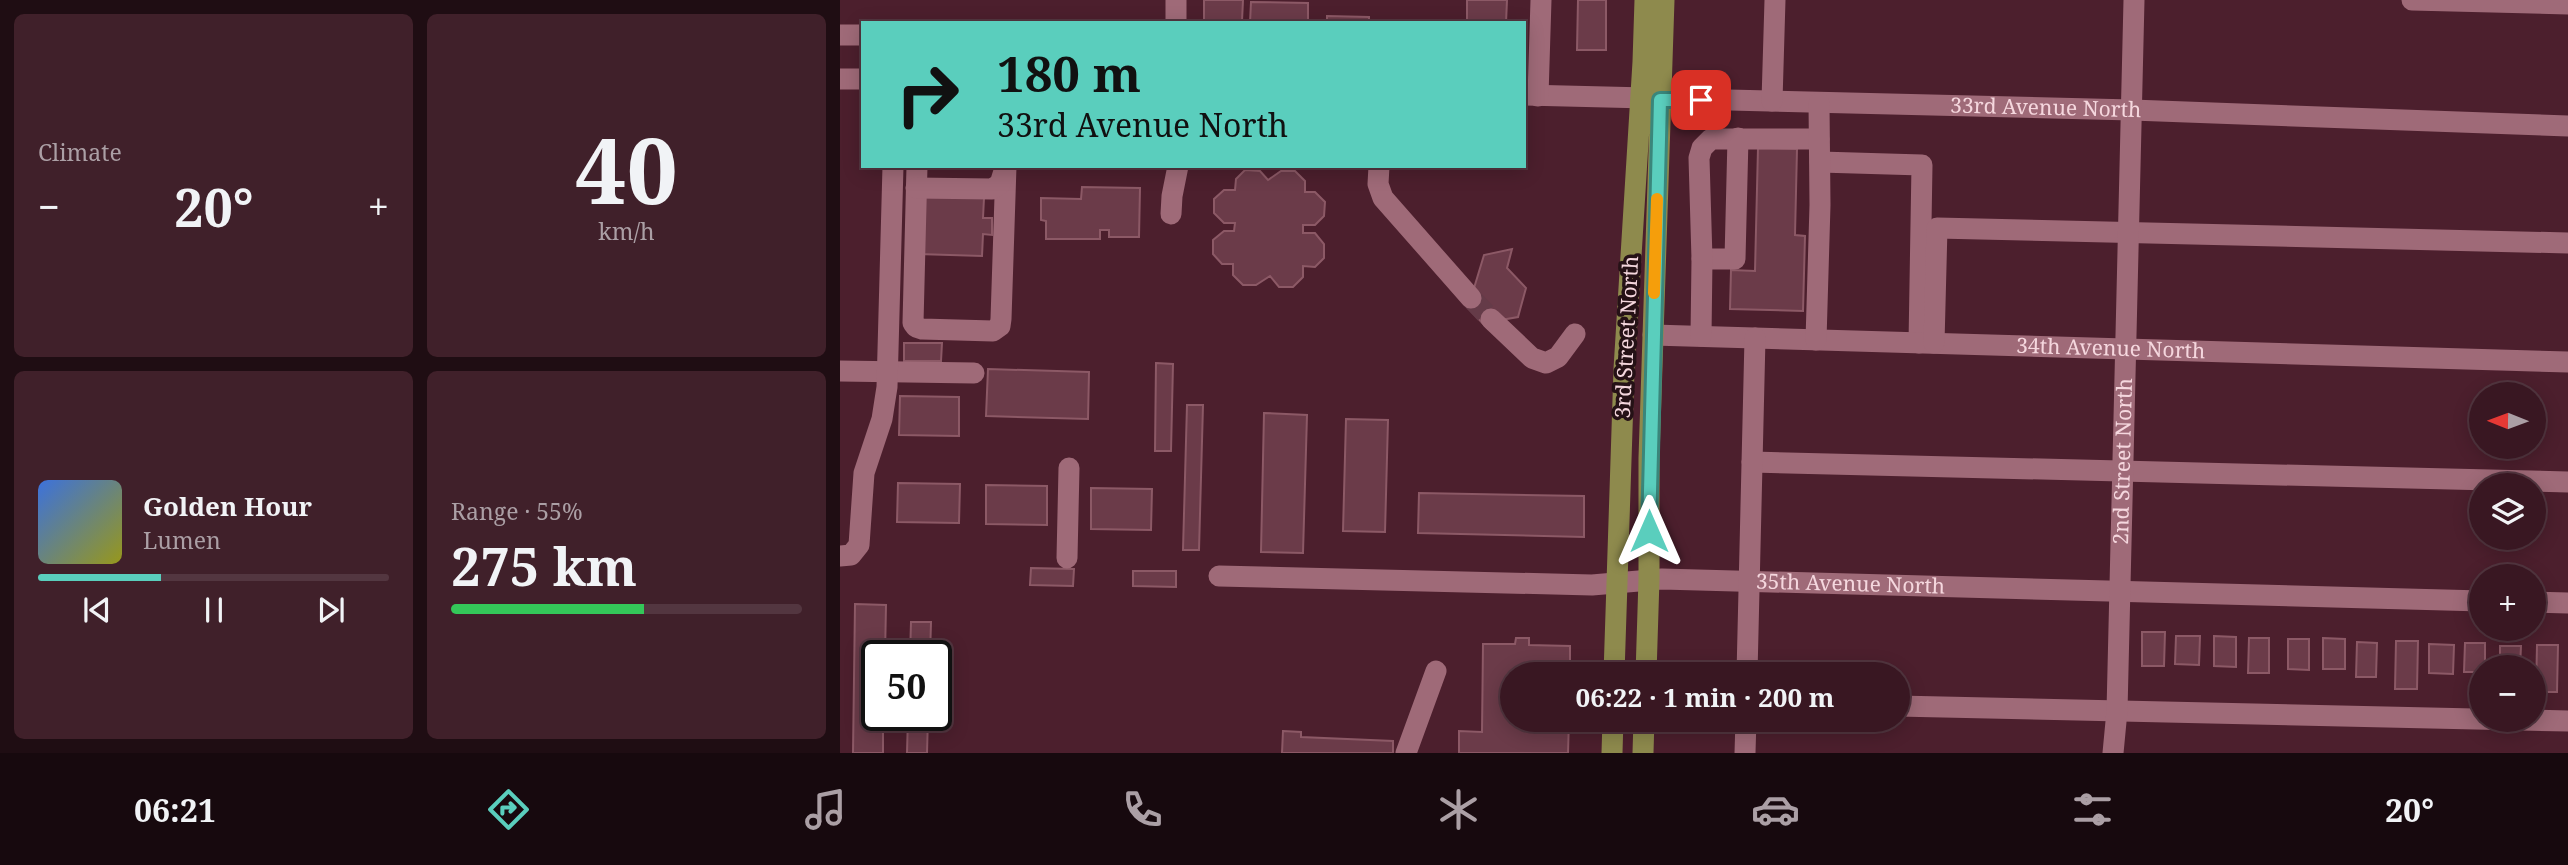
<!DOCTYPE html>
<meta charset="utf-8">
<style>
:root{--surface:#391722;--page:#40202a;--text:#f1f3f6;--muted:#ab9fa5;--line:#533640;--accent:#5acebd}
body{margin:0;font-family:"Noto Serif",serif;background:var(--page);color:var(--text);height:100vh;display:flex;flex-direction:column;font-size:26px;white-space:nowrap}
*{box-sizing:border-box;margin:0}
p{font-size:23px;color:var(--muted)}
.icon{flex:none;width:38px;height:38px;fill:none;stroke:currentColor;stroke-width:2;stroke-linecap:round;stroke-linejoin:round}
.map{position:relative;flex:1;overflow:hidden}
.details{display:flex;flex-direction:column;gap:14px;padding:14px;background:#1f0d13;width:840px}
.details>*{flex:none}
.top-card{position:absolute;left:21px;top:21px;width:665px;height:147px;border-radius:0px;box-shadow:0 4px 18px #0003,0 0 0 2px var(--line);background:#5acebd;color:#111;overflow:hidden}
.needle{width:46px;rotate:271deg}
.buttons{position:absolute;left:1629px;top:382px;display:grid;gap:14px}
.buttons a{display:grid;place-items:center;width:77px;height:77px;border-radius:50%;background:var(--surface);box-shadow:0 4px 18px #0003,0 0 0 2px var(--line);font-size:35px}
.speed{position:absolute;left:21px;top:640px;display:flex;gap:14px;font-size:35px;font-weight:700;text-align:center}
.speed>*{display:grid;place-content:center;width:91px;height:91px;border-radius:50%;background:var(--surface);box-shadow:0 4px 18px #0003,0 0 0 2px var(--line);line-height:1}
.speed .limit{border:4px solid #111;border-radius:10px;background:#fff;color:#111}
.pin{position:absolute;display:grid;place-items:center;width:60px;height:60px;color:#fff;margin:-30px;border-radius:14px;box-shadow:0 4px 10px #0006}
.me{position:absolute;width:77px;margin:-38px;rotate:0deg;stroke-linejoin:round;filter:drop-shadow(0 0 5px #0008)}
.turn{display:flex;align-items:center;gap:24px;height:147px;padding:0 21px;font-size:32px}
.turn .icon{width:91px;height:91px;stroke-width:2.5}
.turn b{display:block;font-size:49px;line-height:60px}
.big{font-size:52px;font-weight:700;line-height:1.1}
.details .widget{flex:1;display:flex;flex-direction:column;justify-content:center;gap:10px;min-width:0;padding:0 24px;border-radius:10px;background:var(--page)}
.details .dial{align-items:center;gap:0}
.dial b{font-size:91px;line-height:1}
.song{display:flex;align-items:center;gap:21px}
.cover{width:84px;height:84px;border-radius:10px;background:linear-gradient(135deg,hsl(220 70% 55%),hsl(60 70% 35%))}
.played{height:7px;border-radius:4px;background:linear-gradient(90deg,var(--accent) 35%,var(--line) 35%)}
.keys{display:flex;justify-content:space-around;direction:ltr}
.heat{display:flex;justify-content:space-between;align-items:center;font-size:38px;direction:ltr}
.charge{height:10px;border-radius:5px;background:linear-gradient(90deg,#34c759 55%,var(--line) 0)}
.details .tiles{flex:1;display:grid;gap:14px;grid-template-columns:repeat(2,1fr)}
.trip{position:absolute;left:660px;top:662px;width:410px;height:70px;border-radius:35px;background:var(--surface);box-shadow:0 4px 18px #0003,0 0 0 2px var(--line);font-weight:700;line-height:70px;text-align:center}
.menu{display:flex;height:112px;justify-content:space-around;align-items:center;background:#17090e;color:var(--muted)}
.menu .icon{width:49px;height:49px}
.menu .on{color:var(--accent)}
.menu b{font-size:32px;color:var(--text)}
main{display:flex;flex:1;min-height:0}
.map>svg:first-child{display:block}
.building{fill:#6b3b49;stroke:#8c5966;stroke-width:2}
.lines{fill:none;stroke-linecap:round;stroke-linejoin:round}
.minor-tunnel{stroke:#653b48;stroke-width:21;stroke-dasharray:21 10;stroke-linecap:butt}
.minor{stroke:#9f6a78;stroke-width:21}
.major{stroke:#8e8a4d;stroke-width:21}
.route-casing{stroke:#3a867b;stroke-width:18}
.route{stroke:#5acebd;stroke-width:12}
.slow{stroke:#f59e0b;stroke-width:12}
.labels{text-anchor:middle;stroke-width:7;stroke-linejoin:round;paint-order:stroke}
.street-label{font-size:21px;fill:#f5d7de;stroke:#251116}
</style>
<main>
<section class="details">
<div class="tiles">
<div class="widget"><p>Climate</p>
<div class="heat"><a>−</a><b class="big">20°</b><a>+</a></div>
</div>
<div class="widget dial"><b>40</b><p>km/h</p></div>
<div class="widget">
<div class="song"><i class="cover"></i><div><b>Golden Hour</b><p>Lumen</p></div></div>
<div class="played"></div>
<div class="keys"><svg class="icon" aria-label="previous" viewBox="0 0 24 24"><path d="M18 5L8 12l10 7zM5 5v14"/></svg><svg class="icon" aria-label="pause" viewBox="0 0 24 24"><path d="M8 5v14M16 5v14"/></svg><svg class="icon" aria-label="next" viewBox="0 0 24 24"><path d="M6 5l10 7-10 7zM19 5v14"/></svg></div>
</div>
<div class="widget"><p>Range · 55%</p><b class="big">275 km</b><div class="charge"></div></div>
</div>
</section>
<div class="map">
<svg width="1728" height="753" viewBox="0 0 1728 753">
<rect width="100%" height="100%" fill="#4c1f2d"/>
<path class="building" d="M 364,0 L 403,0 L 402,21 L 364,21 Z
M 627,0 L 667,0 L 666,23 L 627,23 Z
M 738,0 L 766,0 L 766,50 L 737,50 Z
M 411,2 L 468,3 L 468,23 L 410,23 Z
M 487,16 L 529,17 L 529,23 L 487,23 Z
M 918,148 L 957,149 L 955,235 L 965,236 L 963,311 L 890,309 L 891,270 L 915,271 Z
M 405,170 L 420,171 L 428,180 L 441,171 L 455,171 L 465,181 L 465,192 L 475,192 L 485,202 L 484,216 L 475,225 L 463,225 L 463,233 L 475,233 L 484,244 L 484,258 L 475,267 L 463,266 L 463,277 L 453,287 L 439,287 L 430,276 L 416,285 L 403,285 L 393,275 L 393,264 L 382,264 L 373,254 L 373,240 L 384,231 L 394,231 L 395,223 L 384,223 L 374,213 L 374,199 L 384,190 L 395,190 L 396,179 Z
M 242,187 L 300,188 L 299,237 L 269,237 L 269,230 L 260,230 L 260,239 L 206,239 L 206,221 L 201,220 L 201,198 L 241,199 Z
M 81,195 L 144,198 L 143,218 L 152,218 L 152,235 L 143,234 L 142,256 L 78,254 Z
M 672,249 L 667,268 L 686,288 L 678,317 L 661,320 L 648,329 L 628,308 L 644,255 Z
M 64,343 L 102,343 L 101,361 L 64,361 Z
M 316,363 L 333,364 L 331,451 L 315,451 Z
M 148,369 L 249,372 L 248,419 L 146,416 Z
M 60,396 L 119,397 L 119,436 L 59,435 Z
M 347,405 L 363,405 L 359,550 L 343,550 Z
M 424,413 L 467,415 L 463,553 L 421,552 Z
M 506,419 L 548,420 L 545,532 L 503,531 Z
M 58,483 L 120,484 L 119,523 L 57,522 Z
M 146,485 L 207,486 L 207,525 L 146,524 Z
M 251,488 L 312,489 L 311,530 L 251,529 Z
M 579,493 L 744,496 L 744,537 L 578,533 Z
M 191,568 L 234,569 L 233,586 L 190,585 Z
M 293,571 L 336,571 L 336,587 L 293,586 Z
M 15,604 L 46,605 L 45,656 L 37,656 L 37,716 L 43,716 L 43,753 L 13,753 Z
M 71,622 L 91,622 L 90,656 L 70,656 Z
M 1302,632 L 1325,632 L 1324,666 L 1302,666 Z
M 1336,636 L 1360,636 L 1359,665 L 1335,664 Z
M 1374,636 L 1396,637 L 1396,667 L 1374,666 Z
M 676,638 L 689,638 L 689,645 L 730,646 L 730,674 L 672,674 L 672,719 L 729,719 L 728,753 L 619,753 L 619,731 L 642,732 L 643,644 L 675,644 Z
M 1409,638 L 1429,638 L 1429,673 L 1408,673 Z
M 1483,638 L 1505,639 L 1505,669 L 1483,669 Z
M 1448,639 L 1469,639 L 1469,670 L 1448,669 Z
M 1556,641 L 1578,641 L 1577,689 L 1555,689 Z
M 1517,642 L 1537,643 L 1536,677 L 1516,677 Z
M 1625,643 L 1645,643 L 1645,667 L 1642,667 L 1642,672 L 1624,672 Z
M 1589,644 L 1614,645 L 1613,674 L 1589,673 Z
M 1697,645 L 1718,645 L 1717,692 L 1696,692 Z
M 1660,646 L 1681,646 L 1680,667 L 1660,667 Z
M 68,716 L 88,716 L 87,753 L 67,753 Z
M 443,731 L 461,732 L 461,737 L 553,741 L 553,753 L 442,753 Z"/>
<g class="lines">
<path class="minor-tunnel" d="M 631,298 L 651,319"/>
<g class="minor">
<path d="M 1572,0 L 1728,4"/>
<path d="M 336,23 L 336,0"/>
<path d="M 0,35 L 23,35"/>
<path d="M 0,79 L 23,79"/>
<path id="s1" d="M 684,95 L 1292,110 L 1728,126"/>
<path d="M 698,96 L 701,0"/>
<path d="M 932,101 L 935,0"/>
<path d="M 980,162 L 1082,165 L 1079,343"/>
<path d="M 77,166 L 73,323 L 76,327 L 82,329 L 153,331 L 160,326 L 161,319 L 166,166"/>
<path d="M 539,166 L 538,184 L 543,198 L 631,298"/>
<path d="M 76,188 L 152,189 L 160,184 L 165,168"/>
<path d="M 331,214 L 332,196 L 338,166"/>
<path d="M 862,259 L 895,259 L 898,138"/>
<path d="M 651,319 L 692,358 L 706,363 L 718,357 L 735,334"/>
<path id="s2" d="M 813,335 L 1728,362"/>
<path d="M 861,336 L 862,259 L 859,158 L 862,148 L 871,139 L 979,139"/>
<path d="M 976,340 L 980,205 L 979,103"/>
<path d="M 1094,343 L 1097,228 L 1728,243"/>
<path d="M 0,371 L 134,373"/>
<path d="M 912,462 L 1728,482"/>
<path d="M 0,556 L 11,555 L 19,545 L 24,473 L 42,419 L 47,387 L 53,166"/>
<path d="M 227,558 L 229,468"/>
<path id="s3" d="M 379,576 L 752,585 L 822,579 L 1642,601"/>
<path d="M 1694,602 L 1728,603"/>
<path d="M 907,674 L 915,338"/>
<path d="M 1057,706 L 1728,721"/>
<path d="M 566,753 L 596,671"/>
<path d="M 905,753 L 906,719"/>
<path id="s4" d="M 1273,753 L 1277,711 L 1294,0"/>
</g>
<path class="major" d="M 774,674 L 784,369 L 803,62 L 805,0
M 806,674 L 809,579 L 809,458 L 824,0
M 772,753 L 773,719
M 803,753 L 804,719"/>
</g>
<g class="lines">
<g class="route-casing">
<path id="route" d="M 809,531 L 820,100 L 861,100"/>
</g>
<use href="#route" class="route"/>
<path class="slow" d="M 814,293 L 817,199"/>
</g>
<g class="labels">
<g class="street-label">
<text dy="7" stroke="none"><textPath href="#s1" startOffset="522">33rd Avenue North</textPath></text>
<text transform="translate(787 337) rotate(-87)" y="7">3rd Street North</text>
<text dy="7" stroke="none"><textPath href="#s2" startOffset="458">34th Avenue North</textPath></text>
<text dy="7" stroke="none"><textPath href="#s4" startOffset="292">2nd Street North</textPath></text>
<text dy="7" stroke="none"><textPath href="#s3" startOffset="632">35th Avenue North</textPath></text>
</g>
</g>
</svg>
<div class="buttons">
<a><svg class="needle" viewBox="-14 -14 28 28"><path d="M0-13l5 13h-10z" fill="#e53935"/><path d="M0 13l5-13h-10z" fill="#ab9fa5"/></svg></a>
<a><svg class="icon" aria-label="layers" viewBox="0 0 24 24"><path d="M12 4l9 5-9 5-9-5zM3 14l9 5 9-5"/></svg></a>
<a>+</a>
<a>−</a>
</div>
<div class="speed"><div class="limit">50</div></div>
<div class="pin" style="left:861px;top:100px;background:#d93025"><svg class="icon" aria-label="arrive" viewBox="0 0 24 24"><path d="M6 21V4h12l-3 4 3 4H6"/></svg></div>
<svg class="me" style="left:809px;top:531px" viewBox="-20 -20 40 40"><path d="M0-17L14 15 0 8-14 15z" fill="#5acebd" stroke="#fff" stroke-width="4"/></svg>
<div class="trip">06:22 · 1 min · 200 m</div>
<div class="top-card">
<div class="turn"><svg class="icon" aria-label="right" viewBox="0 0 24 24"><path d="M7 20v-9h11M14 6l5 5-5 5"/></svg><div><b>180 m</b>33rd Avenue North</div></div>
</div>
</div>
</main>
<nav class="menu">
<b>06:21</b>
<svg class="icon on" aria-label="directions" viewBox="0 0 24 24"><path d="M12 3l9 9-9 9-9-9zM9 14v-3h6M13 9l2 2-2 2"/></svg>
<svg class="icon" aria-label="music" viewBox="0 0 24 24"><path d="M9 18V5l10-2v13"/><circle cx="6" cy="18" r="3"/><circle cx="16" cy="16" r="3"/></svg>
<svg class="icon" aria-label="phone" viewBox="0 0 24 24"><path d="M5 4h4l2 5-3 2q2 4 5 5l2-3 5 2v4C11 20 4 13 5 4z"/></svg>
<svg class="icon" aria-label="climate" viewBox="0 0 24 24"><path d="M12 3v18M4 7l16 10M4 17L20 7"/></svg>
<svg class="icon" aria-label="car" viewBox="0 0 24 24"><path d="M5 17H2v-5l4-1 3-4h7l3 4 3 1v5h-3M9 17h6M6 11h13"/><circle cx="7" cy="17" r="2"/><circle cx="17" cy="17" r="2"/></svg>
<svg class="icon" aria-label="filters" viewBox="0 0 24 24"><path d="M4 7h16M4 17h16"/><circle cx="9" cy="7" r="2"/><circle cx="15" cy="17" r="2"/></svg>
<b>20°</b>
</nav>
